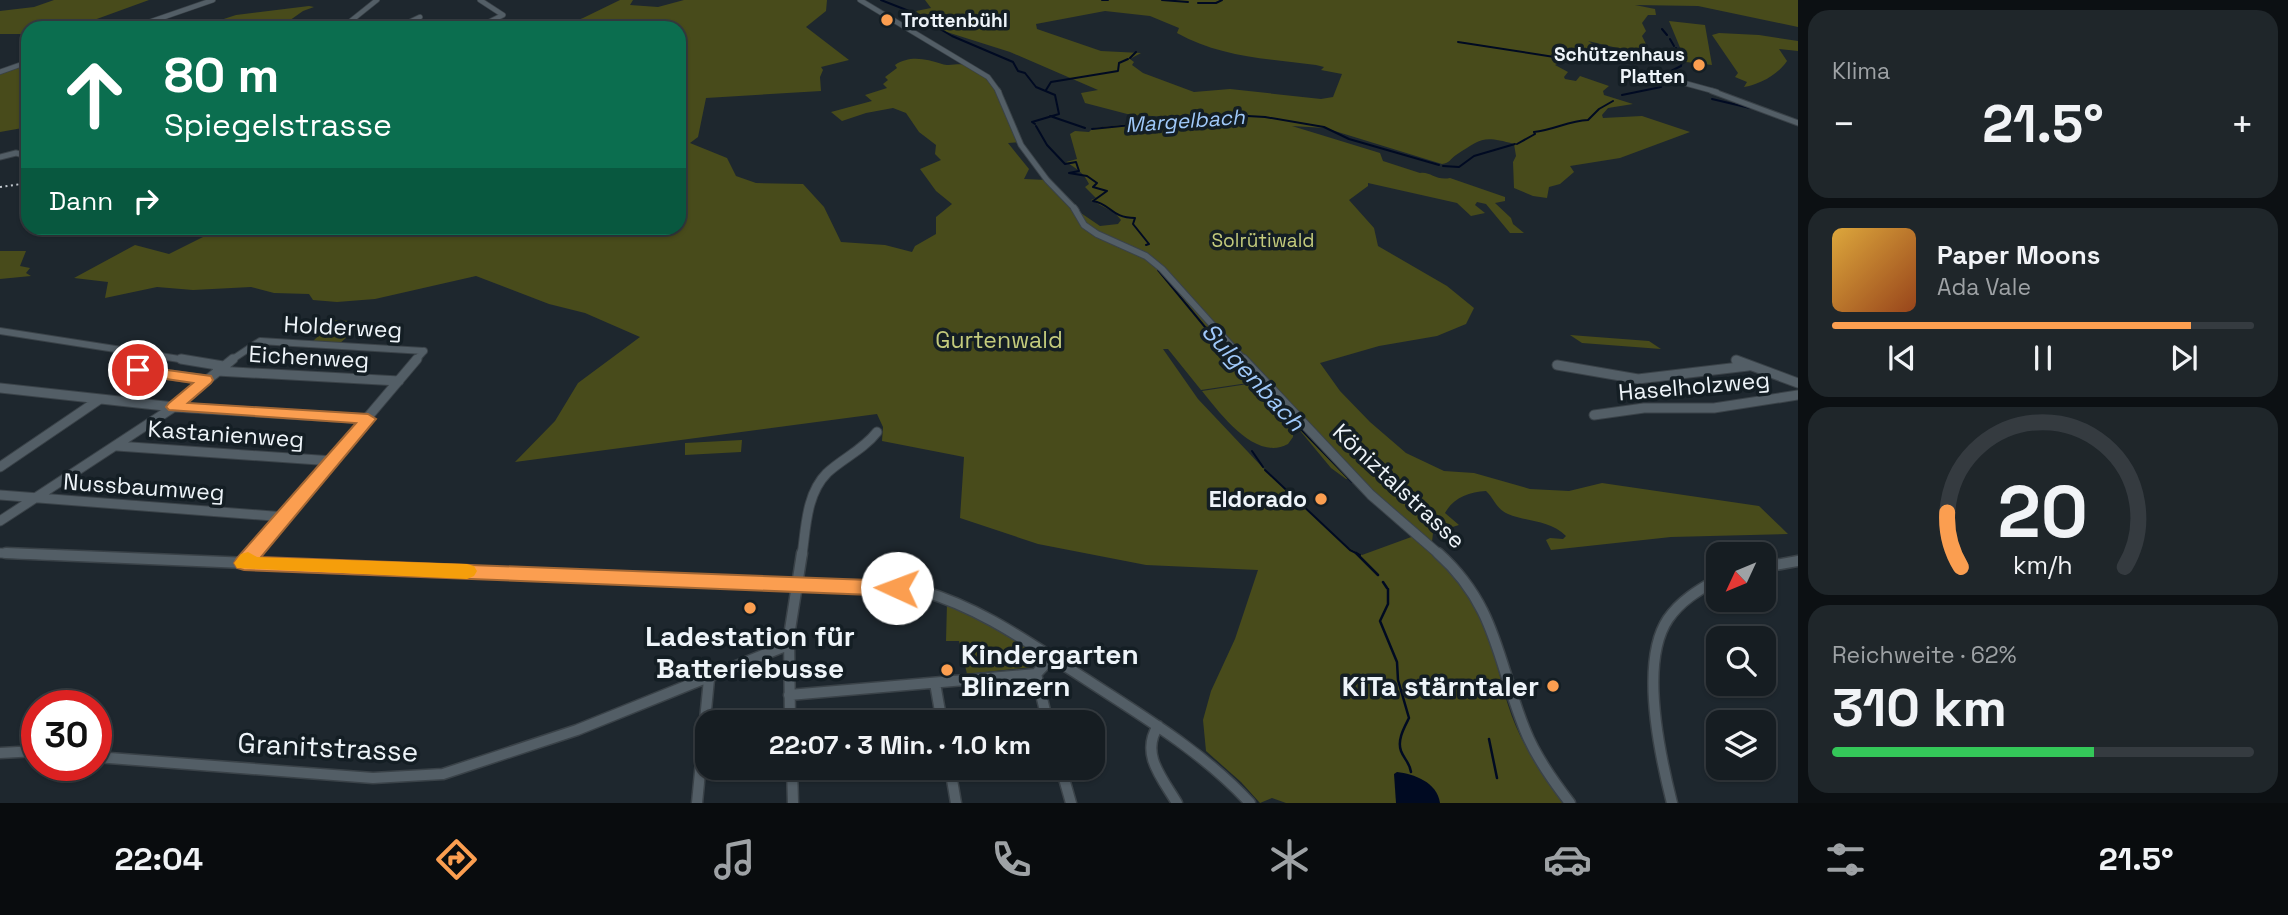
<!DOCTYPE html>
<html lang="de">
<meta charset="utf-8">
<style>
:root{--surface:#161d22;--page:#1f262a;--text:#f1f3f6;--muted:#9ea2a5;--line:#353b40;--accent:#fb9e50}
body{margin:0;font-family:"Space Grotesk",sans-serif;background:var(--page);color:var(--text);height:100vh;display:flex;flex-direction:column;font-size:26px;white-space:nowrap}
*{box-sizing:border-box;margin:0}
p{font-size:23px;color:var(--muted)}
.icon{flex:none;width:38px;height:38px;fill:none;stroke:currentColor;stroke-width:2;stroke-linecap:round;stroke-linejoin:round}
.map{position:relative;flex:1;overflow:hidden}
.panel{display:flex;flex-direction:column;gap:10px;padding:10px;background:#0c1013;width:490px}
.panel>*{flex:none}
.banner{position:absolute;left:21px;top:21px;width:665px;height:214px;border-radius:21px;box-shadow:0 2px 5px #0004,0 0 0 2px var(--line);background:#0b6e4f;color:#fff;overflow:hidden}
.needle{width:46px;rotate:226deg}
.controls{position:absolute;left:1706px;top:542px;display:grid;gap:14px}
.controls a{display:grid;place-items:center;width:70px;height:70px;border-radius:14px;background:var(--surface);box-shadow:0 2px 5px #0004,0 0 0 2px var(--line);font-size:35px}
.speed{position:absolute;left:21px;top:690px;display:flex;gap:14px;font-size:35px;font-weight:700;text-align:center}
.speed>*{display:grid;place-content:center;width:91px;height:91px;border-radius:50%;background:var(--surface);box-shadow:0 2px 5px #0004,0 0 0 2px var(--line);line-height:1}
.speed .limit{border:10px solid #d22;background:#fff;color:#111}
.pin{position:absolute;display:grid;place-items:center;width:60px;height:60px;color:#fff;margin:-30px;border:4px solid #fff;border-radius:50%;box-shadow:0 2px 7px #0007}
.me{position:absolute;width:77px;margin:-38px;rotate:272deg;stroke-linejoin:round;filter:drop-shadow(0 0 5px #0008)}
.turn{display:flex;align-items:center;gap:24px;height:147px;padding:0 28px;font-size:32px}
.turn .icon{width:91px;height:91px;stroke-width:2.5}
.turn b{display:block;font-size:49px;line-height:60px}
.then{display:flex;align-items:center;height:66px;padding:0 28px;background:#0003;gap:14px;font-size:26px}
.big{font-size:52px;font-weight:800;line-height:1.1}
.panel .widget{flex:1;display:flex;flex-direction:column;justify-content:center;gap:10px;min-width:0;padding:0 24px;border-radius:21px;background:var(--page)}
.panel .dial{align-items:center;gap:0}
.dial svg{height:182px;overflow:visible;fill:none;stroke:var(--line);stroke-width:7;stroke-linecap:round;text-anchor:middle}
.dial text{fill:var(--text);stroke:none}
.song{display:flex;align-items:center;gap:21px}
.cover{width:84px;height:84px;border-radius:10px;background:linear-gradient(135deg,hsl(40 70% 55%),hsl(20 70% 35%))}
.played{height:7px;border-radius:4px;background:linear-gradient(90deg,var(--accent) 85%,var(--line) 85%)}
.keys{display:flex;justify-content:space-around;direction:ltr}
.heat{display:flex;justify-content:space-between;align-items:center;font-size:38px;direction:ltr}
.charge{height:10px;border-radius:5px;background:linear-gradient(90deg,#34c759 62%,var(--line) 0)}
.trip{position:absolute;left:695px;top:710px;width:410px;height:70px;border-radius:21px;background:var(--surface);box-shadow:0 2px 5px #0004,0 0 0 2px var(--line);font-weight:800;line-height:70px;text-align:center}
.tabs{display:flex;height:112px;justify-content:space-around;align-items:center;background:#090c0e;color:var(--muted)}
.tabs .icon{width:49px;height:49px}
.tabs .current{color:var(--accent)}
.tabs b{font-size:32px;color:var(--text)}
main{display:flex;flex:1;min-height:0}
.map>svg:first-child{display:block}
.green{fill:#484b1b;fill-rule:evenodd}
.water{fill:#000a22}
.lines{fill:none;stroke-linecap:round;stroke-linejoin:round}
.stream-far1{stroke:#000a22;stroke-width:2}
.stream{stroke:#000a22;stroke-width:2.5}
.minor-far4-casing{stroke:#3a4248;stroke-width:6}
.minor-far3-casing{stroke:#3a4248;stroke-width:7}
.minor-far2-casing{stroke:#3a4248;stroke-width:8}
.minor-far1-casing{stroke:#3a4248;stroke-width:11}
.minor-casing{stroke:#3a4248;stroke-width:13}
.minor-far4{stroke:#535e66;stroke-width:4.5}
.minor-far3{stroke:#535e66;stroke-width:5}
.minor-far2{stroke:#535e66;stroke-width:6}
.minor-far1{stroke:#535e66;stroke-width:9}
.minor{stroke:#535e66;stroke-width:10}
.rail{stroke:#c3c9cf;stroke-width:2;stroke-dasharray:2 3.5;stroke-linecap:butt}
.route{fill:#fb9e50;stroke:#a36734;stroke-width:2}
.slow{fill:#f59e0b}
.poi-dot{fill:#fb9e50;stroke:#141e24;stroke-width:2.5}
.labels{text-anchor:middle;stroke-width:7;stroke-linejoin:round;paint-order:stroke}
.far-poi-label{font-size:19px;font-weight:bold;fill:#eef4f9;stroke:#141e24;text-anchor:start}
.far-park-label{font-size:19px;fill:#c4cb7c;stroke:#141e24}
.far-water-label{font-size:21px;font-style:italic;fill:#a0c9fa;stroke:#141e24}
.street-label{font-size:23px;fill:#eef4f9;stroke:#141e24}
.park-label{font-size:23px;fill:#c4cb7c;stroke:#141e24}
.poi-label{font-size:23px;font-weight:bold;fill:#eef4f9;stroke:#141e24;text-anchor:end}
.water-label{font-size:24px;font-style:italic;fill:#a0c9fa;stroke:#141e24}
.near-poi-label{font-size:28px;font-weight:bold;fill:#eef4f9;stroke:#141e24}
.near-street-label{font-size:28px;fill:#eef4f9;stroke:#141e24}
</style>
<main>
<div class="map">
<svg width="1798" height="803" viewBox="0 0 1798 803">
<rect width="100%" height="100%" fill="#1e272e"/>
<path class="green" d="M 54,0 L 149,0 L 72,28 L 28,28 L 28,34 L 0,34 L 0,11 L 34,7 Z
M 620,0 L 633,0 L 630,5 L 658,7 L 684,0 L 827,0 L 826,11 L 806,27 L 849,60 L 821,67 L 823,70 L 820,77 L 821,91 L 706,98 L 698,137 L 690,143 L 727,158 L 736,176 L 756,183 L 803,184 L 824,207 L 841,242 L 885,245 L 912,252 L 915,246 L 936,234 L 936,217 L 952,204 L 936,191 L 920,169 L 941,160 L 935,154 L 936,145 L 919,132 L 906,113 L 893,108 L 866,113 L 842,121 L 831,112 L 872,101 L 865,95 L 887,88 L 883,84 L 888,80 L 885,77 L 897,68 L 895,65 C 910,55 926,59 942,64 C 950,67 960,62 969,66 C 1000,79 1007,114 1020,142 L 1008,143 L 1029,169 L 1024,179 L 1047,180 L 1075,209 L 1100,226 L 1118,224 L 1121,220 L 1115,213 L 1091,200 L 1096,198 L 1085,187 L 1089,184 C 1084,173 1076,168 1066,162 L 1077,159 L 1070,134 L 1075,131 L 1089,132 L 1093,128 L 1175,119 L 1173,117 L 1131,115 L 1085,103 L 1081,93 L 1098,90 L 1010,52 L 931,27 L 916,11 L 931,8 L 925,0 L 1798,0 L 1798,27 L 1698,6 L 1635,5 L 1655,9 L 1656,15 L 1648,15 L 1642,23 L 1646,31 L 1642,36 L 1647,46 L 1634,52 L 1588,41 L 1607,52 L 1561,56 L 1568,58 L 1555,65 L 1568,72 L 1564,77 L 1565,79 L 1576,81 L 1580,76 L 1609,86 L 1603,91 L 1604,95 L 1633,104 L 1608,108 L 1602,115 L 1603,118 L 1642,116 L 1690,132 L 1620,158 L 1570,166 L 1574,172 L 1560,184 L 1549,187 L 1547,198 L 1533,196 L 1514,188 L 1513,162 L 1516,156 L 1514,144 C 1482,135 1481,139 1456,155 C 1450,159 1450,163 1442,164 L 1325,128 L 1292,126 L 1380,153 L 1383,161 L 1420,173 C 1430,171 1436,181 1450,178 L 1505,197 L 1505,201 L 1495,203 L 1511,218 L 1513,224 L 1524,233 L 1510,233 L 1486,204 L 1477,202 L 1475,205 L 1485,213 L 1471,216 L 1457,203 L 1368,183 L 1368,186 L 1349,200 L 1374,228 L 1378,246 L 1447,286 L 1474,308 L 1466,324 L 1437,336 L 1379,346 L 1320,363 L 1340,391 L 1370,422 L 1406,453 L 1444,471 L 1474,473 L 1530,489 L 1569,491 L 1602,483 L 1759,506 L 1788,534 L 1671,537 L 1551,550 L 1546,540 L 1550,538 L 1563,539 L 1566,536 C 1550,520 1527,522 1508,514 C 1496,509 1494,498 1486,491 C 1469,492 1453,498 1445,513 L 1459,525 L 1433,533 L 1432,542 L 1355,478 L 1346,479 L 1331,468 L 1297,427 L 1216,343 L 1212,344 L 1248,383 L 1201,390 L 1168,349 L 1163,349 L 1198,399 L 1265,470 L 1347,547 L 1362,555 L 1414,536 C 1433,553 1451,569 1466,590 C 1490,624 1496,666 1508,705 C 1519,741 1541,773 1563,803 L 1286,803 L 1272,798 L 1260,803 L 1241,782 L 1206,751 L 1203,720 L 1211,691 L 1235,639 L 1258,570 L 1146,565 L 1038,544 L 960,518 L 964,457 L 882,441 L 883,427 L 877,414 L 515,462 L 555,421 L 578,383 L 640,337 L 585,313 L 549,304 L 476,276 L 375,299 L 337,302 L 313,300 L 309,294 L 274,293 L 251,287 L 193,290 L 157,287 L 105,298 L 108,282 L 74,278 L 135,245 L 169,254 L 205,236 L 177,228 L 679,228 L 679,28 L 556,28 L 583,18 ZM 1105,11 L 1150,16 L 1179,28 L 1177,33 C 1219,57 1269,59 1316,65 L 1324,67 L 1321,70 L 1342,74 L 1333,97 L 1321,99 L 1230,89 L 1194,92 L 1143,73 L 1132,65 L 1134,62 L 1130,59 L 1141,53 L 1101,51 L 1037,29 L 1036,24 Z
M 309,6 L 314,7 L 303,11 L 279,28 L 196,28 L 236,15 Z
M 1669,21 L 1705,25 L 1712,65 L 1686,62 Z
M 1719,33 L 1759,35 L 1798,41 L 1798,51 L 1779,49 L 1787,61 C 1777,76 1757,85 1744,87 L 1747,82 L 1735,77 L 1738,73 L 1712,35 Z
M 28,57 L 28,127 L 0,132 L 0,72 L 24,64 L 21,61 Z
M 0,251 L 26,251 L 20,266 L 30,268 L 26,273 L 31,276 L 0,279 Z
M 335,320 L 364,322 L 339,344 L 312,342 Z
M 1570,335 L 1649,341 L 1661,349 L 1582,343 Z
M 1248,384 L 1293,433 L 1293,437 L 1288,444 C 1255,462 1220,413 1202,391 Z
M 742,440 L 741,452 L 685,455 L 685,443 Z
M 947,603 C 973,616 1014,633 1033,655 L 1033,667 L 967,674 L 959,641 L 946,641 Z"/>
<path class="water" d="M 1397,772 C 1414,774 1437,782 1440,803 L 1396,803 L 1394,774 Z"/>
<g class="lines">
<path class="stream-far1" d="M 881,0 L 909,11 L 952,36 L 1013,62 L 1018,71 L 1025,73 L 1036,87 L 1055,95 L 1059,114 L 1032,122 L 1035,124
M 1102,0 L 1108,0
M 1162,0 L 1188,2
M 1198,3 L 1216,3 L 1222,0
M 1662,29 L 1667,35
M 1670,39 L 1674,46
M 1458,42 L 1567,59
M 1676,48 L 1678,51
M 1679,53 L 1683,58
M 1130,58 L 1136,52
M 1661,76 L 1681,66 L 1682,61
M 1046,90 L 1051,82 L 1118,71 L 1119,63 L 1128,59
M 1622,95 L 1661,87
M 1712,99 L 1750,108
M 1050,116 L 1085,128
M 1036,126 L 1047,145 L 1065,164 L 1076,162 L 1079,171 L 1069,173 L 1087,176 L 1097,183 L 1093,187 L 1107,191 L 1093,201 C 1111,204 1111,218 1135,218 L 1133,224 L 1149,244 L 1146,245
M 1092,129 L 1230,115 L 1265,117 L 1324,127 L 1349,139 L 1439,165
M 1517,144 L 1535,134 L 1534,132 C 1554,130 1568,121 1588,120 L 1599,109 L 1613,101
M 1443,166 L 1459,167 L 1474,156 L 1515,144
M 1158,270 L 1224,350 L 1352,482
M 1252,451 L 1263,467
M 1265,470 L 1350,550 L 1360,555"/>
<path class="stream" d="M 1356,553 L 1378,575
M 1383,582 L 1387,588
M 1388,589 L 1388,604 L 1380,621 L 1397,662 L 1398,680 L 1409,718 C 1404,728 1397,740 1401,751 C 1404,759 1410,763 1411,772
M 1489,739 L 1497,778"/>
<g class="minor-far4-casing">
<path id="minor-far4" d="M 480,0 L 503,15 L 487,23 L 487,28
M 860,0 L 988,77 L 999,92
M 132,28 L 213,0
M 342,28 L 377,0
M 379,28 L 399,27 L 420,17
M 0,72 L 28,62
M 1666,78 L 1717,92"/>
</g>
<g class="minor-far3-casing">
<path id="minor-far3" d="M 998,91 L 1021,145 L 1047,180 L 1076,210
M 1712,91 L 1798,123
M 0,157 L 16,153 L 28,156"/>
</g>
<g class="minor-far2-casing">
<path id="minor-far2" d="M 1074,208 L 1084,225 L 1097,234 L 1146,256 L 1162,269 L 1245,361
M 0,331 L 192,361
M 1736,360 L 1739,361
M 230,361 L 260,341 L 424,351
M 415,361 L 424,351"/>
</g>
<g class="minor-far1-casing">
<path id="minor-far1" d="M 181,359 L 223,366
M 1243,359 L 1371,495 L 1440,555
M 1736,360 L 1798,383
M 1557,365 L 1638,379 L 1748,366
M 115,367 L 205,380
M 217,371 L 399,381
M 0,388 L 174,407 L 368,419
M 1594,415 L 1644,408 L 1714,408 L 1798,395
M 117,446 L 333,461
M 0,467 L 100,399
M 0,495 L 285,517
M 0,521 L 174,407 L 233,359
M 0,553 L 48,555
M 251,555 L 417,359
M 802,555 C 806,528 806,494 827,473 C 843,458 863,450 877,432"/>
</g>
<g class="minor-casing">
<path id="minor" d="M 6,553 L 922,591 C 984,609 1033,646 1087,680 C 1145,718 1203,752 1250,803
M 1438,553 C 1497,606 1497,661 1525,730 C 1535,756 1553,781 1570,803
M 244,563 L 252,553
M 1764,567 L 1798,561
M 935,683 L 942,723
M 789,695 L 1036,674
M 790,723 L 789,636 L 802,553
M 1048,723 L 1036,674 L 1052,657
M 1158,726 C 1140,754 1162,778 1177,803
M 0,753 L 37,751
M 96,757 L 373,778 L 443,774 L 577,730 L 788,645
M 792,768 L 793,803
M 950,768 L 956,803
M 1061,768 L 1071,803
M 697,803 L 709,679
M 1672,803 C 1660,756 1639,662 1668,619 C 1681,600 1699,590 1718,579"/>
</g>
<use href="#minor-far4" class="minor-far4"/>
<use href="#minor-far3" class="minor-far3"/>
<use href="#minor-far2" class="minor-far2"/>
<use href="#minor-far1" class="minor-far1"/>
<use href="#minor" class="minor"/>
<path class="rail" d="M 0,187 L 28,183"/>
</g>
<path class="route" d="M 138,366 L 211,376 L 213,380 L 211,383 L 188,403 L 368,414 L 376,419 L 261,557 L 897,581 L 904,583 L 907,588 L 904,594 L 897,596 L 244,570 L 237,568 L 234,563 L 237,558 L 356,423 L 169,410 L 166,407 L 169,403 L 193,383 L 132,374 L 130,370 Z"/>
<path class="slow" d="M 248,552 L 257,557 L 467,564 L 474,566 L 477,571 L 474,576 L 467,579 L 237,568 L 234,563 L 241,554 Z"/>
<g class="poi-dot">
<circle cx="887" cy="20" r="7"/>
<circle cx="1699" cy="65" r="7"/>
<circle cx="1321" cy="499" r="7"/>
<circle cx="750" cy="608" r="7"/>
<circle cx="947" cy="670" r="7"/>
<circle cx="1553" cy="686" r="7"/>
</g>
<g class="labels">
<g class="far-poi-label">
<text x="901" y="27">Trottenbühl</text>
<text x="1685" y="61" text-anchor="end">Schützenhaus<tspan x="1685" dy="22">Platten</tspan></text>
</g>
<g class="far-park-label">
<text x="1263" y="247">Solrütiwald</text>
</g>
<g class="far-water-label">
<text transform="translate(1185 121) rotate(-4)" y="7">Margelbach</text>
</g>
<g class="street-label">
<text transform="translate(343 327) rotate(3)" y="8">Holderweg</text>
<text transform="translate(309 357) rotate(3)" y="8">Eichenweg</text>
<text transform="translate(1694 386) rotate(-5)" y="8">Haselholzweg</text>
<text transform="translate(226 434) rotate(4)" y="8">Kastanienweg</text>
<text transform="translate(1399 486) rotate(43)" y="8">Köniztalstrasse</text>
<text transform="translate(144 487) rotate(4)" y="8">Nussbaumweg</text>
</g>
<g class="park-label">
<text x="999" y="348">Gurtenwald</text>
</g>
<g class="poi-label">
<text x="1307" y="507">Eldorado</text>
</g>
<g class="water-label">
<text transform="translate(1253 377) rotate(47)" y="8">Sulgenbach</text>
</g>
<g class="near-poi-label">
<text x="750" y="646">Ladestation für<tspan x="750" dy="32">Batteriebusse</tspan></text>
<text x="961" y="664" text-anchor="start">Kindergarten<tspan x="961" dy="32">Blinzern</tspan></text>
<text x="1539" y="696" text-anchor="end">KiTa stärntaler</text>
</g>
<g class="near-street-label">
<text transform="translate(328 747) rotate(3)" y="10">Granitstrasse</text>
</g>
</g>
</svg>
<div class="controls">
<a><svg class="needle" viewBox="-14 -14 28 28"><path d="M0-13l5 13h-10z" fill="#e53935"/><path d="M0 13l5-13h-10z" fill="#9ea2a5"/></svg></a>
<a><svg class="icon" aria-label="search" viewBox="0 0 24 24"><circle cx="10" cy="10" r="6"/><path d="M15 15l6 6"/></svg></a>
<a><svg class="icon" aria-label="layers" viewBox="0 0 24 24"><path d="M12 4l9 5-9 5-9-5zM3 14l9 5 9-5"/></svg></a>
</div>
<div class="speed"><div class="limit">30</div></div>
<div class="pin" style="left:138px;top:370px;background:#d93025"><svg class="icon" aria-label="arrive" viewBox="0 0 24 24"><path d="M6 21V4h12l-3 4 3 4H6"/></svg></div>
<svg class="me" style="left:897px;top:588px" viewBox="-20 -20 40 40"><circle r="19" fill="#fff"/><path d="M0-13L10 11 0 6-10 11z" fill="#fb9e50"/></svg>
<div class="trip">22:07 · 3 Min. · 1.0 km</div>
<div class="banner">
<div class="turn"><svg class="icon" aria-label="ahead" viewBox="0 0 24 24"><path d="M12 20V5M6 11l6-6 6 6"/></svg><div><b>80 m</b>Spiegelstrasse</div></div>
<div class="then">Dann<svg class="icon" aria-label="right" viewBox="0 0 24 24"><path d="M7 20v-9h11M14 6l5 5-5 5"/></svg></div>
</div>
</div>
<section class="panel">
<div class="widget"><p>Klima</p>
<div class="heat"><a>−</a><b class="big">21.5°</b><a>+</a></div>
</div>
<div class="widget">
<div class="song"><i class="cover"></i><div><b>Paper Moons</b><p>Ada Vale</p></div></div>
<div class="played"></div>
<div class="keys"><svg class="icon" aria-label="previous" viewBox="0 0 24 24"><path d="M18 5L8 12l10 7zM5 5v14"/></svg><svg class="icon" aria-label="pause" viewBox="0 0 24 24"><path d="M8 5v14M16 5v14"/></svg><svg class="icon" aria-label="next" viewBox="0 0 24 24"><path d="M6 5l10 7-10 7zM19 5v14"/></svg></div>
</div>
<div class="widget dial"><svg viewBox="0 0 100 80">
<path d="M14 69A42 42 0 1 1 86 69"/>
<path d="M14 69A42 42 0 0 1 8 45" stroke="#fb9e50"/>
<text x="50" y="56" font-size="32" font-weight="700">20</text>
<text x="50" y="72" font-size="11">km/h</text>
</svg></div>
<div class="widget"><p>Reichweite · 62%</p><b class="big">310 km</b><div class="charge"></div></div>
</section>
</main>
<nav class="tabs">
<b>22:04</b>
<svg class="icon current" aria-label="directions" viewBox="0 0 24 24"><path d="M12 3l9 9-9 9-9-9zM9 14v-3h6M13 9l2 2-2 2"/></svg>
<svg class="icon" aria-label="music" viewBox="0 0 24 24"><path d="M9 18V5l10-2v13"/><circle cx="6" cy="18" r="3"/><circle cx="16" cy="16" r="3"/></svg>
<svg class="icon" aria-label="phone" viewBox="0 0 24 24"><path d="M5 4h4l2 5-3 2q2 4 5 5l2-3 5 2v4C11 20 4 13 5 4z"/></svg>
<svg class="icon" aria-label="climate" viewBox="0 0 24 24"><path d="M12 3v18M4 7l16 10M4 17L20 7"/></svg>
<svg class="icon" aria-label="car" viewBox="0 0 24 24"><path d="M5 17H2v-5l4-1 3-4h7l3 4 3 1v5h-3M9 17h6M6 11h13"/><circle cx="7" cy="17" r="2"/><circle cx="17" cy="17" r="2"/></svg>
<svg class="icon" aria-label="filters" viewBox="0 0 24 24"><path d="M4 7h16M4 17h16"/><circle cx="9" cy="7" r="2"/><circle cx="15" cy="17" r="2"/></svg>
<b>21.5°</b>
</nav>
